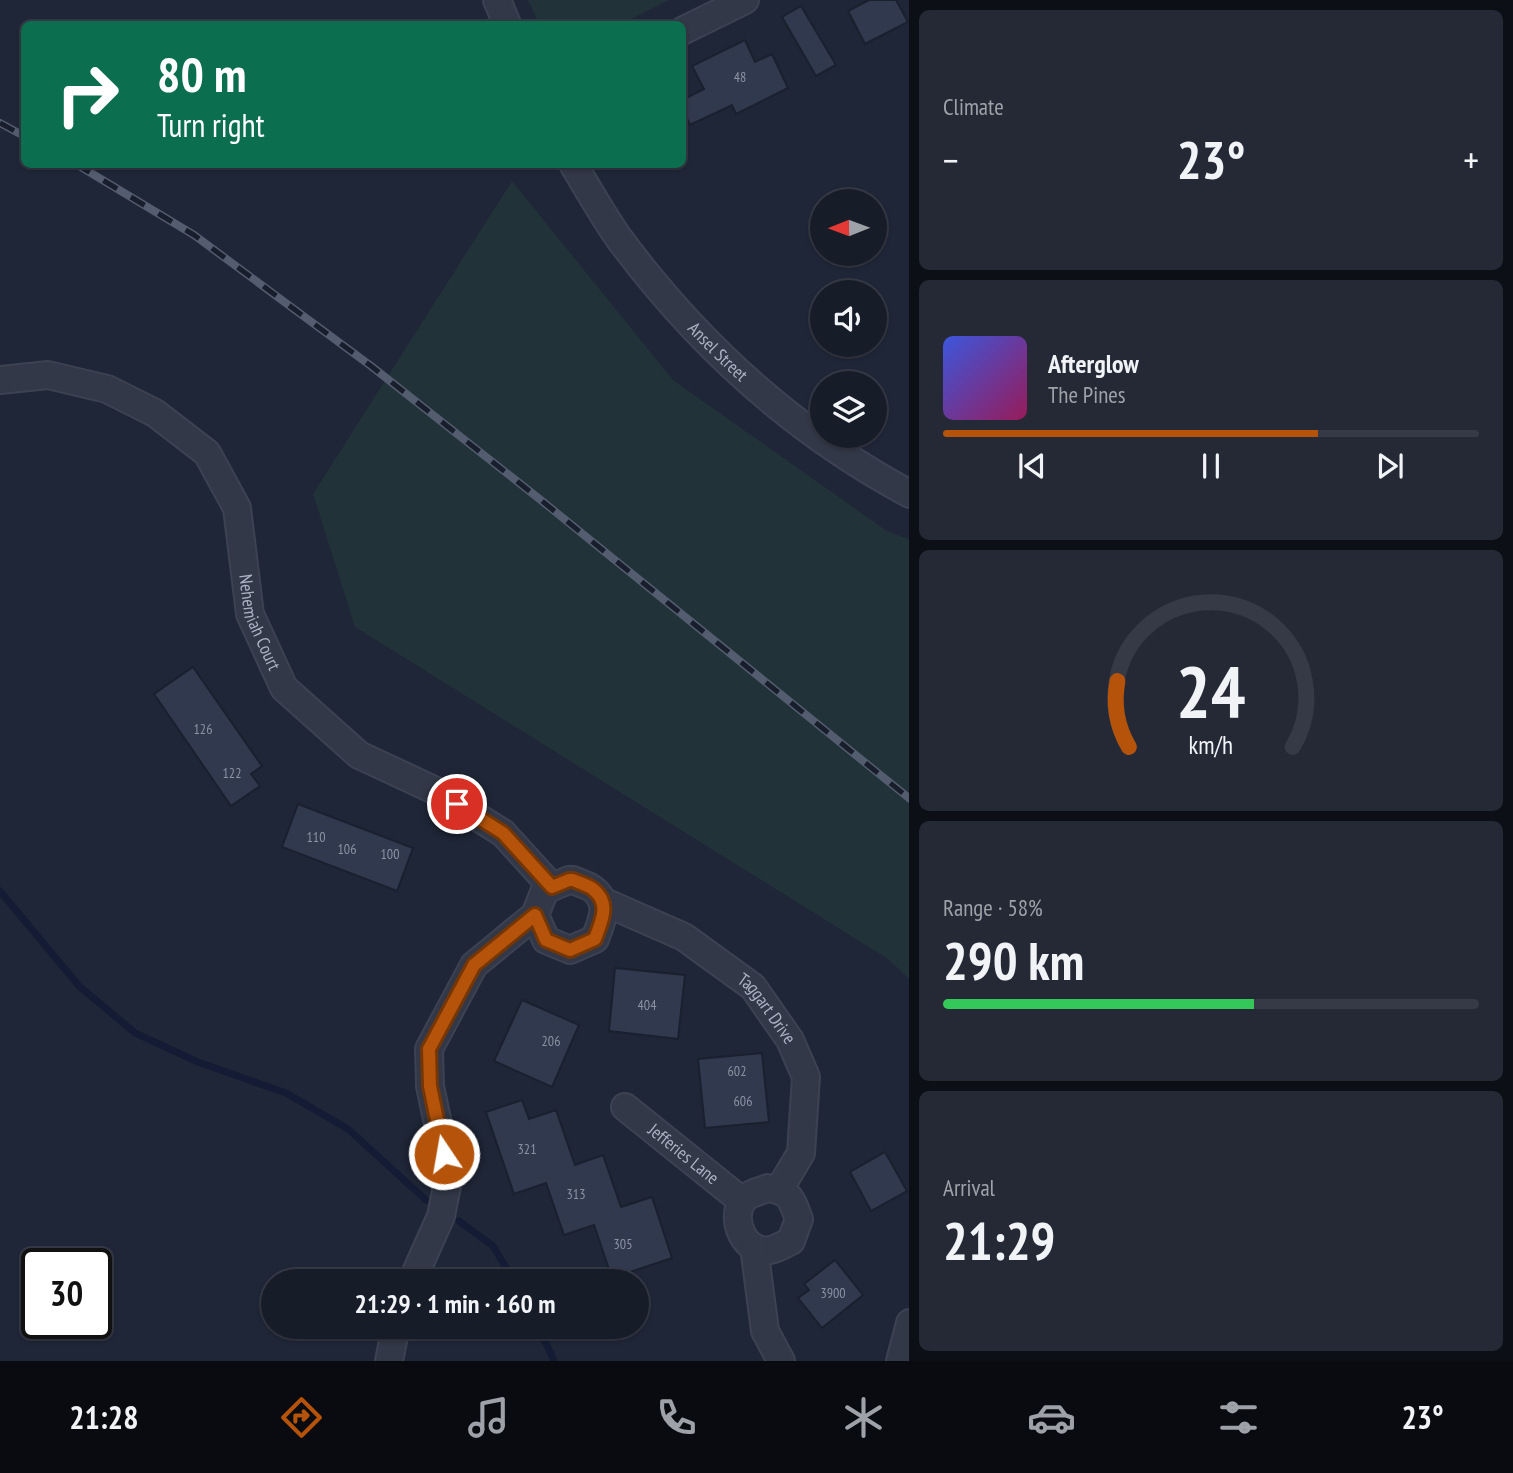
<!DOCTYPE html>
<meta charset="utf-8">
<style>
:root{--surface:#171c29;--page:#242935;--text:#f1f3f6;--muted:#9ea1a8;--line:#363a46;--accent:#b45309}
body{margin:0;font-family:"PT Sans Narrow",sans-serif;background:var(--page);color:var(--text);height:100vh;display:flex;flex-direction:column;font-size:26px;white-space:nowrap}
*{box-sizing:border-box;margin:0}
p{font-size:23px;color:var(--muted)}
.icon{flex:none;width:38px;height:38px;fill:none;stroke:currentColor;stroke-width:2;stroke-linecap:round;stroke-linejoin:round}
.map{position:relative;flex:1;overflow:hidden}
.details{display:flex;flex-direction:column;gap:10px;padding:10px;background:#0d0f17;width:604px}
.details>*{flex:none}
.hud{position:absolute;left:21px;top:21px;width:665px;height:147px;border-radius:10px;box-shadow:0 2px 5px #0004,0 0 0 2px var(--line);background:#0b6e4f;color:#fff;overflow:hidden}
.needle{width:46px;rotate:269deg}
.tools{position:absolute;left:810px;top:189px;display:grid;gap:14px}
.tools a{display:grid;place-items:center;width:77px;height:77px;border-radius:50%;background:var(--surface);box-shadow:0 2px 5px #0004,0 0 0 2px var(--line);font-size:35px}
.speed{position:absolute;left:21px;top:1248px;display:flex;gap:14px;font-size:35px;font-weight:700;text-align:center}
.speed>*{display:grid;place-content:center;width:91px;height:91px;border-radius:50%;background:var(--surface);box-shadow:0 2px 5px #0004,0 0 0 2px var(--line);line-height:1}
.speed .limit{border:4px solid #111;border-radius:10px;background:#fff;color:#111}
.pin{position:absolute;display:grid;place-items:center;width:60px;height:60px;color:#fff;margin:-30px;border:4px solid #fff;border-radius:50%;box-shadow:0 2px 7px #0007}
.me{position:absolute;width:77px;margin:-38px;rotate:348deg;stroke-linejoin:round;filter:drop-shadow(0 0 5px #0008)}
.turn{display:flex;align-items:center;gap:24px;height:147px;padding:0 21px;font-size:32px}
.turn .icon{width:91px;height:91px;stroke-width:2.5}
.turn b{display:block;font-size:49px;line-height:60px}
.big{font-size:52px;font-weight:600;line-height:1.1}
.details .widget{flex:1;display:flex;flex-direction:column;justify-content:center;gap:10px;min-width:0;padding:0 24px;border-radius:10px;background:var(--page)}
.details .dial{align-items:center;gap:0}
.dial svg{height:182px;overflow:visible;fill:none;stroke:var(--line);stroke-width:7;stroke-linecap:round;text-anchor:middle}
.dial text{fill:var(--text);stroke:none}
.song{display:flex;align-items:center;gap:21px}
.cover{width:84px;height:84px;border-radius:10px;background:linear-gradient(135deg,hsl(230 70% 55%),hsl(330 70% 35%))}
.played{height:7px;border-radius:4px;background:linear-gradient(90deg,var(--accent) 70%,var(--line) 70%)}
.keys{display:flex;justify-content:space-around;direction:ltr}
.heat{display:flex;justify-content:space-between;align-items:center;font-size:38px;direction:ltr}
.charge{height:10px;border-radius:5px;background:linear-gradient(90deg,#34c759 58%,var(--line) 0)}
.trip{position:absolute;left:261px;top:1269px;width:388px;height:70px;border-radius:35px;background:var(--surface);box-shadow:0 2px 5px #0004,0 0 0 2px var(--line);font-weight:600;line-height:70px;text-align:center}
.tab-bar{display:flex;height:112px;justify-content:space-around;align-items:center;background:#090b10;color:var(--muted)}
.tab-bar .icon{width:49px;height:49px}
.tab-bar .selected{color:var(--accent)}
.tab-bar b{font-size:32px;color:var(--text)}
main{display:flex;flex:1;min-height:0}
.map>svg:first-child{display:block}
.green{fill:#213238}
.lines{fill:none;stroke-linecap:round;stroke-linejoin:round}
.stream{stroke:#131c34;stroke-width:7}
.building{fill:#31394e;stroke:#1a202e;stroke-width:2}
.street-casing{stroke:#3c4251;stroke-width:30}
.street{stroke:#323847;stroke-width:26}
.rail-casing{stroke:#545c6f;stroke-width:8}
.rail{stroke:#181e2c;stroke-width:5;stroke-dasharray:16;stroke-linecap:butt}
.route-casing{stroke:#753606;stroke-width:18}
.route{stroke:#b45309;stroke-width:12}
.labels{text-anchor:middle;stroke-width:7;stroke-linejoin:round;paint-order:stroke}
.number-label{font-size:14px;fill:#8b92a4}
.street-label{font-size:18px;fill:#acb2c4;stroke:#181e2c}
</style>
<main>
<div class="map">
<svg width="910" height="1361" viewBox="0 0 910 1361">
<rect width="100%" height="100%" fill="#1f2637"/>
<path class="green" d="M 528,0 L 669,0 L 621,24 L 539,24 Z
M 512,181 L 673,380 L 887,531 L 909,539 L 909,979 L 888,959 L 355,627 L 313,494 Z"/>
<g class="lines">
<path class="stream" d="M 0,891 L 79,986 L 135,1033 L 198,1062 L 286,1093 L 348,1129 L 426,1200
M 459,1221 L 493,1246 L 514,1281
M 538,1326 L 554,1361"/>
</g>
<path class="building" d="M 869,0 L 896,0 L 908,22 L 865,44 L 848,11 Z
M 801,6 L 836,65 L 816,76 L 782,17 Z
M 745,40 L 755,62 L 772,54 L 788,88 L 736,114 L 732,105 L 690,125 L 682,108 L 682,100 L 704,89 L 692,66 Z
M 193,667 L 262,766 L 251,774 L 260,786 L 231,806 L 154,694 Z
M 298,804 L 413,848 L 397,891 L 282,847 Z
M 615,968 L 685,975 L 678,1039 L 609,1031 Z
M 522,1000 L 579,1025 L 552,1087 L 494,1061 Z
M 762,1053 L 769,1122 L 705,1128 L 698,1059 Z
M 522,1100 L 529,1119 L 556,1110 L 575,1165 L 603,1155 L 621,1207 L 652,1197 L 672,1258 L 612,1278 L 594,1225 L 564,1235 L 546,1183 L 514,1194 L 486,1112 Z
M 885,1152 L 907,1191 L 871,1211 L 850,1172 Z
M 835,1260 L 863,1295 L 822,1328 L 798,1298 L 809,1290 L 804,1284 Z"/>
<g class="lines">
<g class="street-casing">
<g id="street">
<path d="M 497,0 L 507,24"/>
<path d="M 682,31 L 745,0"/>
<path id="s1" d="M 573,164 C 588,189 602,214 618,237 C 697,344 792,431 910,494"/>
<path id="s2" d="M 0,380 L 48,375 L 107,389 L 155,413 L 207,453 L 237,508 L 250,614 L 284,688 L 359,755 L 434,790 L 503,833 L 552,887"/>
<path d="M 569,880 L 573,880 C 579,883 589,885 594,890 C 611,904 601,922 595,939 L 570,950 L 546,940 L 535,915 L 545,890 Z"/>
<path id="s3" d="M 602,901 L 684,937 L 753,987 L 790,1040 L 806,1077 L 801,1153 L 779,1190"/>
<path id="s4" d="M 625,1107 L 742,1201"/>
<path d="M 768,1188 C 791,1192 791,1199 799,1219 L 791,1241 C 784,1244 777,1249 770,1250 C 745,1255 729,1219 743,1200 C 748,1194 760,1191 768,1188 Z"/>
<path d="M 754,1247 L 765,1331 L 781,1361"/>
<path d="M 412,1281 L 441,1216 L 449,1176 L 430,1086 L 429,1049 L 474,965 L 535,915"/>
<path d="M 389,1361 L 396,1326"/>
<path d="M 900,1361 L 910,1323"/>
</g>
</g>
<use href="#street" class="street"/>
<g class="rail-casing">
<path id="rail" d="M 0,123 L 24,136
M 76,164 L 194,235 L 371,366 L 542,501 L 910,799"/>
</g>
<use href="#rail" class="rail"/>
</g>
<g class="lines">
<g class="route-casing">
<path id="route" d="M 444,1154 L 430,1086 L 429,1049 L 474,965 L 535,915 L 546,940 L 570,950 L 595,939 C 601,922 611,904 594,890 C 589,885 579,883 573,880 L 569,880 L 552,887 L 503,833 L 457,804"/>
</g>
<use href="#route" class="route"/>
</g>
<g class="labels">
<g class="number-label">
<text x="740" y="82">48</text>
<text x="203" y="734">126</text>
<text x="232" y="778">122</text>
<text x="316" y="842">110</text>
<text x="347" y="854">106</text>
<text x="390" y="859">100</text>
<text x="647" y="1010">404</text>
<text x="551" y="1046">206</text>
<text x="737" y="1076">602</text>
<text x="743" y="1106">606</text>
<text x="527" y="1154">321</text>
<text x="576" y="1199">313</text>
<text x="623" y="1249">305</text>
<text x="833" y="1298">3900</text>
</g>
<g class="street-label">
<text dy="6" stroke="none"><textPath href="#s1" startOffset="238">Ansel Street</textPath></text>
<text dy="6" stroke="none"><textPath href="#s2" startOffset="408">Nehemiah Court</textPath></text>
<text dy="6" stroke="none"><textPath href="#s3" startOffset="200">Taggart Drive</textPath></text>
<text dy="6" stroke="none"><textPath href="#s4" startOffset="75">Jefferies Lane</textPath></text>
</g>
</g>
</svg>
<div class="tools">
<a><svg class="needle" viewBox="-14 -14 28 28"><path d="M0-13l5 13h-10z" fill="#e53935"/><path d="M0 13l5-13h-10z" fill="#9ea1a8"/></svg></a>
<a><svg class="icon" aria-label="sound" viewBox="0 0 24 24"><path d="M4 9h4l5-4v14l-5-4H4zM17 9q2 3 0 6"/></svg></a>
<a><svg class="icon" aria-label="layers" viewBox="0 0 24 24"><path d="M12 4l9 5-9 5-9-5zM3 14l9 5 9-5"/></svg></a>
</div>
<div class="speed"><div class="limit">30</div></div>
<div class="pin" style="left:457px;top:804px;background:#d93025"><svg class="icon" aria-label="arrive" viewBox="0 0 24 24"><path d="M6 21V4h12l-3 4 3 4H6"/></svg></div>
<svg class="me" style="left:444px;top:1154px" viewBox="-20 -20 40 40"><circle r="17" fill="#b45309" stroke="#fff" stroke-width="3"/><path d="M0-11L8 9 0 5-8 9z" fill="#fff"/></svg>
<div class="trip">21:29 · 1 min · 160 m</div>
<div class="hud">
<div class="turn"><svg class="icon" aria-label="right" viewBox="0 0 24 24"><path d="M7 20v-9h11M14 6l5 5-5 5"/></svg><div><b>80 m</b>Turn right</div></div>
</div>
</div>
<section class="details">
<div class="widget"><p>Climate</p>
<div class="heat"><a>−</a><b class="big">23°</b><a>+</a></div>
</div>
<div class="widget">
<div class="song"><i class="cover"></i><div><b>Afterglow</b><p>The Pines</p></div></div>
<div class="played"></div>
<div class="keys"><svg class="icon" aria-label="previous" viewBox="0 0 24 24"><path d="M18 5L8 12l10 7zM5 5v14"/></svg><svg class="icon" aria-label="pause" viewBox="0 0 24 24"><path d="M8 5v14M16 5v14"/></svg><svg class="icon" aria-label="next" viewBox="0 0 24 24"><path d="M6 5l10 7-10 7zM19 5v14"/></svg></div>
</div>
<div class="widget dial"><svg viewBox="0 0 100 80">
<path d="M14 69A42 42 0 1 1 86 69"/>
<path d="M14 69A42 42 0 0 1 9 40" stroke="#b45309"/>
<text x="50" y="56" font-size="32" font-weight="700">24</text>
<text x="50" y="72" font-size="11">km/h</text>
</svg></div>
<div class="widget"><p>Range · 58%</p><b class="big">290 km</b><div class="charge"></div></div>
<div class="widget"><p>Arrival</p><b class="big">21:29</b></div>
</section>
</main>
<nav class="tab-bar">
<b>21:28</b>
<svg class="icon selected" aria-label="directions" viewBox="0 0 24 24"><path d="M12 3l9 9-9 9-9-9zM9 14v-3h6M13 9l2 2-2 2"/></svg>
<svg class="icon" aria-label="music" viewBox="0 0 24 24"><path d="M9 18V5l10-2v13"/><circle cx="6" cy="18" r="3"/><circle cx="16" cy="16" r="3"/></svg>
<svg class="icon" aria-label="phone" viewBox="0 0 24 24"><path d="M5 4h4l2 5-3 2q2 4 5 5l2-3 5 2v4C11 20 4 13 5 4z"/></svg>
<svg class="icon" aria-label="climate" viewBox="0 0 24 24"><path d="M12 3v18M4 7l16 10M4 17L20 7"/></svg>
<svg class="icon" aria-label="car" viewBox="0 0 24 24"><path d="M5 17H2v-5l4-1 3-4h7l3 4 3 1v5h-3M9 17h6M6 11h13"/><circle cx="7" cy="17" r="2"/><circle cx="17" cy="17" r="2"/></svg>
<svg class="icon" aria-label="filters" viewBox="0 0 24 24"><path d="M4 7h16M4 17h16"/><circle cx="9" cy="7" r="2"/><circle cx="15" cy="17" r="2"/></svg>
<b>23°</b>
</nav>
